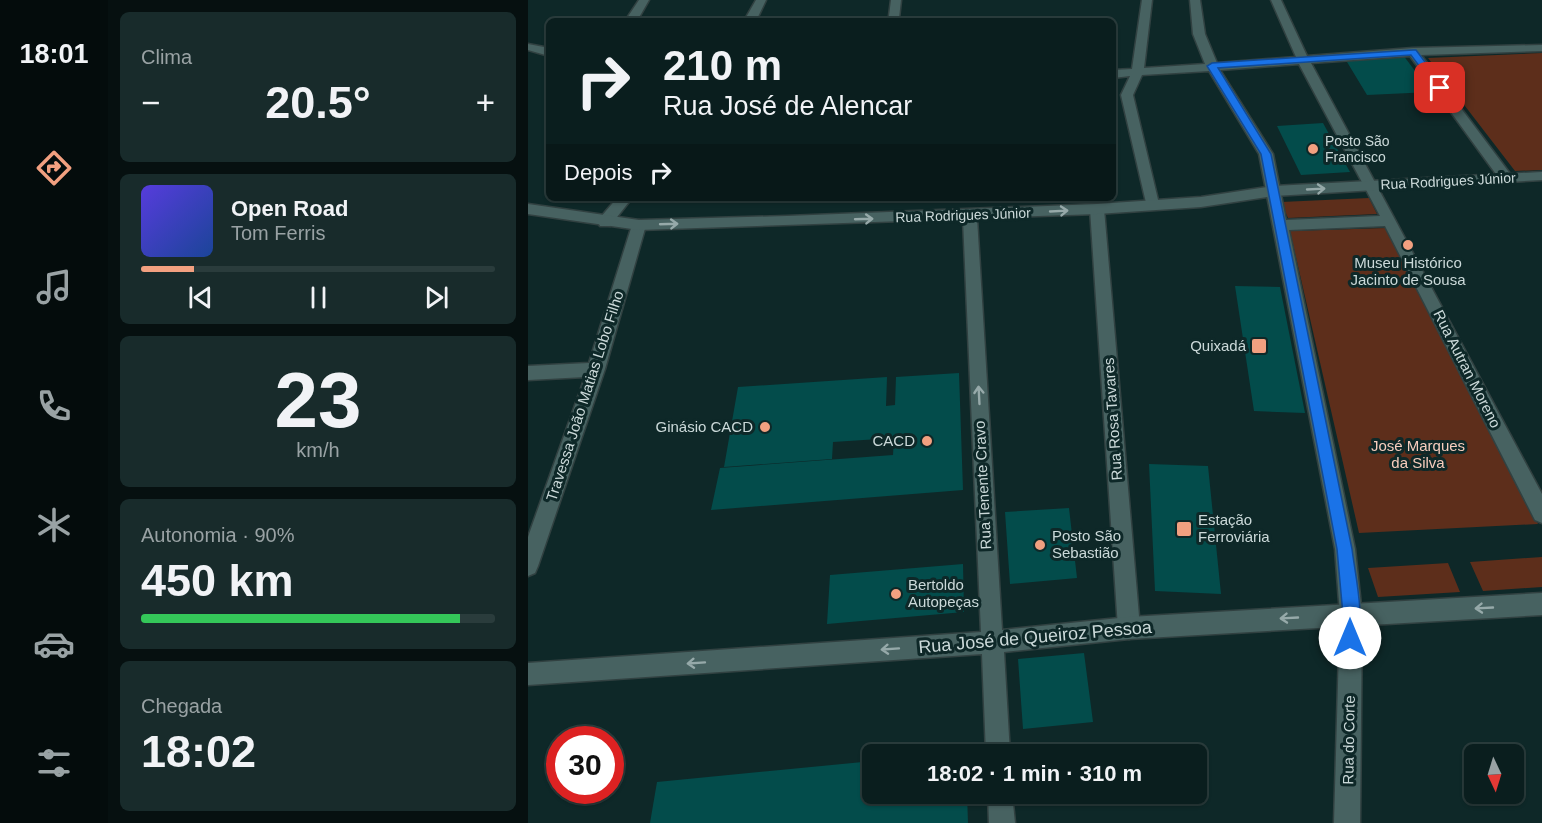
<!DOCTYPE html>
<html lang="pt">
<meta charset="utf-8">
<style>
:root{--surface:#0a1e1e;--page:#182b2b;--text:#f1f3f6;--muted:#99a2a4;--line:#2a3c3c;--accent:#f2a080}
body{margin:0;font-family:Arial,sans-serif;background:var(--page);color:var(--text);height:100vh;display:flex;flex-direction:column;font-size:22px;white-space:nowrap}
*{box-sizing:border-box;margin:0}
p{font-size:20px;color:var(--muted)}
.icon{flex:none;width:33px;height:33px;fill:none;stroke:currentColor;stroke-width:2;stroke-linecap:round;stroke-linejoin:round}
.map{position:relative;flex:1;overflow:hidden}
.sheet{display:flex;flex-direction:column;gap:12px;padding:12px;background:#061010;width:420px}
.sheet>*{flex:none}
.banner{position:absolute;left:18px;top:18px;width:570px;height:183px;border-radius:9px;box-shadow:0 2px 4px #0004,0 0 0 2px var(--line);background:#0a1e1e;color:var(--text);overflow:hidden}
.needle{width:39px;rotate:176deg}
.fabs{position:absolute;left:936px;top:744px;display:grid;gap:12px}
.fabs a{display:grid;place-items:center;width:60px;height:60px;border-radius:9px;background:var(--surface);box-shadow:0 2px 4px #0004,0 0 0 2px var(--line);font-size:30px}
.speed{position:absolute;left:18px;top:726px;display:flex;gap:12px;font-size:30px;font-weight:700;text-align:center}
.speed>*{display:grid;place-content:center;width:78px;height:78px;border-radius:50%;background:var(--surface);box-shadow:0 2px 4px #0004,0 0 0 2px var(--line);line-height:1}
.speed .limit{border:9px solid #d22;background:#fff;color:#111}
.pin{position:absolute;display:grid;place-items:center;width:51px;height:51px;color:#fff;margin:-26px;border-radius:12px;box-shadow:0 3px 9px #0006}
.me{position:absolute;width:66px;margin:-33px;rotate:0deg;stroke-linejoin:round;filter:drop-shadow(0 0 4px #0008)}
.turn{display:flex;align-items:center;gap:21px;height:126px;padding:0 18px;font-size:27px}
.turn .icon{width:78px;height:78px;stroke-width:2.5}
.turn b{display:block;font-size:42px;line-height:51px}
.then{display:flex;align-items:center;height:57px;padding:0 18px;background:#0003;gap:12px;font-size:22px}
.big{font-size:45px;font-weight:700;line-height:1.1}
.sheet .card{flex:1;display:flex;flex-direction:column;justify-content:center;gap:9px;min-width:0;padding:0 21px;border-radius:9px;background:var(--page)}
.sheet .dial{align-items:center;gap:0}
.dial b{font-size:78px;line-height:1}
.song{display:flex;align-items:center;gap:18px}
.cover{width:72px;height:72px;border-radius:9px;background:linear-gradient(135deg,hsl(250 70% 55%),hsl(220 70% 35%))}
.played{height:6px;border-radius:3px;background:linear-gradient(90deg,var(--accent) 15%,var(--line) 15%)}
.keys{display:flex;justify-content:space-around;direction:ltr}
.heat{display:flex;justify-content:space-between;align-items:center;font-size:33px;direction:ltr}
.charge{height:9px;border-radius:4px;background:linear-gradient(90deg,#34c759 90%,var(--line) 0)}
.trip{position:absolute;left:334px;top:744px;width:345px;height:60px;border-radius:9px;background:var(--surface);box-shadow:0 2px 4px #0004,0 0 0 2px var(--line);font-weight:700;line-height:60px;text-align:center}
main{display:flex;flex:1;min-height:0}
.dock{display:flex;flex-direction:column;width:108px;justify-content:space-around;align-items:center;background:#040c0c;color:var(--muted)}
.dock .icon{width:42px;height:42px}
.dock .on{color:var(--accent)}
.dock b{font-size:27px;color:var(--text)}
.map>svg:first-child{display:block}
.green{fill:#5d2e1b}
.building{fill:#034c4b}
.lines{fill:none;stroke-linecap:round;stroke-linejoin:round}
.street-casing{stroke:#314141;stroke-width:3}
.secondary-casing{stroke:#314141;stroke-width:3}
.street{fill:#476261;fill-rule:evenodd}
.secondary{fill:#476261;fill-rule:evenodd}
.oneway{stroke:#96a9a9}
.route{fill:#1a73e8;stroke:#114b97;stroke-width:1.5}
.poi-dot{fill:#f2a080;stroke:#0e2828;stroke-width:2}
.labels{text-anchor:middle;stroke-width:6;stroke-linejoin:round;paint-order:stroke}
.far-poi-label{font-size:14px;fill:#cbd9d9;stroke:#0e2828;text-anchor:start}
.far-street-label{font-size:14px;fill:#cbd9d9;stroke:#0e2828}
.poi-label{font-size:15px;fill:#cbd9d9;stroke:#0e2828;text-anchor:end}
.street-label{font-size:15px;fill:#cbd9d9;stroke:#0e2828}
.park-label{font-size:15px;fill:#f8cdbd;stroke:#0e2828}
.near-street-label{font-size:18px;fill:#cbd9d9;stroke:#0e2828}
</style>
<main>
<nav class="dock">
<b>18:01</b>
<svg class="icon on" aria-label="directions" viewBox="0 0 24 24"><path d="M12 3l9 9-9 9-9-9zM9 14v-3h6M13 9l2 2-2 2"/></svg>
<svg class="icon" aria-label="music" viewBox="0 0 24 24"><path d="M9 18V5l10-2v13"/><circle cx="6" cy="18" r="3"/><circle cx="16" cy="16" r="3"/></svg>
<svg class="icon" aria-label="phone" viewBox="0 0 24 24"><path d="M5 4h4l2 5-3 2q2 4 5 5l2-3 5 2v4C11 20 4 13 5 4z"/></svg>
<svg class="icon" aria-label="climate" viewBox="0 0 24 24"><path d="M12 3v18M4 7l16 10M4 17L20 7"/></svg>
<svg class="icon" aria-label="car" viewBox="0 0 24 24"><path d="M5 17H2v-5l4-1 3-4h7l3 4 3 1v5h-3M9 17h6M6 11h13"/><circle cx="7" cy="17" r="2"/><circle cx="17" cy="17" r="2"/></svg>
<svg class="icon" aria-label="filters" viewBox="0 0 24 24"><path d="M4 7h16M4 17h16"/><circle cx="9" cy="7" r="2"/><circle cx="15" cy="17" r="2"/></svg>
</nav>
<section class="sheet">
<div class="card"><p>Clima</p>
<div class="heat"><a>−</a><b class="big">20.5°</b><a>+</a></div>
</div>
<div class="card">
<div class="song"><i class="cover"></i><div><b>Open Road</b><p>Tom Ferris</p></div></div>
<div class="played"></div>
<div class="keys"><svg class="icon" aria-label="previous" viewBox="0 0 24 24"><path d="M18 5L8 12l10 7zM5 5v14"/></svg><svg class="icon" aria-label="pause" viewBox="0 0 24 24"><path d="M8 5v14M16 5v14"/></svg><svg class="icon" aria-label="next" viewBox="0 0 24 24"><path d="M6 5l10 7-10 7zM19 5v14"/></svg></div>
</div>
<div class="card dial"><b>23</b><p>km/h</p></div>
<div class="card"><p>Autonomia · 90%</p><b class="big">450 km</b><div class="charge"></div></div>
<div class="card"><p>Chegada</p><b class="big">18:02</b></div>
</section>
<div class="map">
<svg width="1014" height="823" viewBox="0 0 1014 823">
<rect width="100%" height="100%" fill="#0e2828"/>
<path class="green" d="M 1014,53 L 1014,170 L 987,171 L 900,58 Z
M 841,198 L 849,214 L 760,218 L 753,202 Z
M 858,228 L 1010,524 L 831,533 L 762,231 Z
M 1014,557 L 1014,587 L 955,591 L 942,562 Z
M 920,563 L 932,592 L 850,597 L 840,568 Z"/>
<path class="building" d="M 875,55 L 903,92 L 839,95 L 816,57 Z
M 795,123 L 822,172 L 773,175 L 749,126 Z
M 707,286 L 752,287 L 777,413 L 726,411 Z
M 431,373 L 435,490 L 183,510 L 192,468 L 365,455 L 366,438 L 305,442 L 304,459 L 196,467 L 210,387 L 359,377 L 358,406 L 367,405 L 368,377 Z
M 621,464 L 680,466 L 693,594 L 627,591 Z
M 541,508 L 549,578 L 482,584 L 477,512 Z
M 435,564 L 436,612 L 299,624 L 302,575 Z
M 556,653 L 565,722 L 495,729 L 490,659 Z
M 345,761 L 345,794 L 439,794 L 440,823 L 122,823 L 129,782 Z"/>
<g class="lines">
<g class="street-casing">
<path id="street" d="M 111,0 L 121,0 L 109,21 L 97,21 Z
M 228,0 L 238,0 L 228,21 L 216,21 Z
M 363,0 L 373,0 L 371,18 L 367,19 L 361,16 Z
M 614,0 L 624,0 L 616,68 L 677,64 L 665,34 L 662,0 L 672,0 L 677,34 L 689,63 L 768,57 L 743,0 L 753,0 L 779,56 L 885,48 L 1014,45 L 1014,51 L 893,55 L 983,175 L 985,178 L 978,182 L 973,181 L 882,56 L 783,63 L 1014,494 L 1014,523 L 1007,520 L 857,226 L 761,230 L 827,549 L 834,615 L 832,823 L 806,823 L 812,615 L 807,549 L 731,154 L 681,71 L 614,75 L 605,95 L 631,204 L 629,207 L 619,207 L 593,95 L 602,76 L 585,78 L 585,70 L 604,69 ZM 771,64 L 852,216 L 758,220 L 745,154 L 692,70 Z
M 0,44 L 21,48 L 21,56 L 0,50 Z
M 89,198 L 104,198 L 82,226 L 72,226 L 70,222 L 72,218 Z
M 569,204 L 576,209 L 612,628 L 609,636 L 601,639 L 593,636 L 590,628 L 562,209 Z
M 111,220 L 118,225 L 77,369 L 10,566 L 7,573 L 0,576 L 0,537 L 57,377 L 0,380 L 0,366 L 61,363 L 104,225 Z"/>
</g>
<g class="secondary-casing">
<path id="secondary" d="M 1014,172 L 1014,180 L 746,196 L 673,207 L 569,214 L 449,218 L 474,630 L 601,617 L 1014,593 L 1014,615 L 601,639 L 476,652 L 482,754 L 458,754 L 454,654 L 0,685 L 0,663 L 453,632 L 435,219 L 111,230 L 0,214 L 0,204 L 111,220 L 259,216 L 569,204 L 673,197 L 746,186 Z
M 460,794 L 484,794 L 487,823 L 461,823 Z"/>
</g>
<use href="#street" class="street"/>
<use href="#secondary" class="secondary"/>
</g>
<defs><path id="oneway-shaft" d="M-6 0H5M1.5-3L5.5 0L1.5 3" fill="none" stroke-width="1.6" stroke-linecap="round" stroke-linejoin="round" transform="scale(1.5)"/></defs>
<g class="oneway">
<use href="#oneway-shaft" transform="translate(788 189) rotate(-3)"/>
<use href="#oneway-shaft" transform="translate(531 211) rotate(-3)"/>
<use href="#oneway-shaft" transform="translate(336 219) rotate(-2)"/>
<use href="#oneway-shaft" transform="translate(141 224) rotate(-2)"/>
<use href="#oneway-shaft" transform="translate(451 395) rotate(-93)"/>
<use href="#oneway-shaft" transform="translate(956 608) rotate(177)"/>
<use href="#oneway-shaft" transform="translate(761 618) rotate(177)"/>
<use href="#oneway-shaft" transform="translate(362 649) rotate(176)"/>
<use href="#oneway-shaft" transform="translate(168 663) rotate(176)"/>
</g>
<path class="route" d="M 885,50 L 888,50 L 915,86 L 915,90 L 909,90 L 883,55 L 690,68 L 743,154 L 824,549 C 827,574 838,621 828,644 L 822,647 L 816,644 L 814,638 L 815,615 L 809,549 L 733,154 L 679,66 L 684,63 Z"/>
<g class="poi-dot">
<circle cx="785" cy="149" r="6"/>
<circle cx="880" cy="245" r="6"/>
<rect x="723" y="338" width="16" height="16" rx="3"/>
<circle cx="237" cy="427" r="6"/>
<circle cx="399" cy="441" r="6"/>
<rect x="648" y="521" width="16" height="16" rx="3"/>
<circle cx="512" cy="545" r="6"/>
<circle cx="368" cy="594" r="6"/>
</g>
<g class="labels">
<g class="far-poi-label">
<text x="797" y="146">Posto São<tspan x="797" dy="16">Francisco</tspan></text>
</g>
<g class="far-street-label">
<text transform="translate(920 181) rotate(-3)" y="5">Rua Rodrigues Júnior</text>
<text transform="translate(435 215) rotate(-2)" y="5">Rua Rodrigues Júnior</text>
</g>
<g class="poi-label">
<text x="880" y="268" text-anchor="middle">Museu Histórico<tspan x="880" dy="17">Jacinto de Sousa</tspan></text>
<text x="718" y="351">Quixadá</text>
<text x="225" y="432">Ginásio CACD</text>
<text x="387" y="446">CACD</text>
<text x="670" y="525" text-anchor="start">Estação<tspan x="670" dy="17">Ferroviária</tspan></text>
<text x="524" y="541" text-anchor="start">Posto São<tspan x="524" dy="17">Sebastião</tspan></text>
<text x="380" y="590" text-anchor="start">Bertoldo<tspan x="380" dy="17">Autopeças</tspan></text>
</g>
<g class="street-label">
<text transform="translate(939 369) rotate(63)" y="5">Rua Autran Moreno</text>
<text transform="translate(57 396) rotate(-72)" y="5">Travessa João Matias Lobo Filho</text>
<text transform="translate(585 419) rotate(-94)" y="5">Rua Rosa Tavares</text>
<text transform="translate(455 485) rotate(-93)" y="5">Rua Tenente Cravo</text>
<text transform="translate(821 740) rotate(-89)" y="5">Rua do Corte</text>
</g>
<g class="park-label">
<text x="890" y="451">José Marques<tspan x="890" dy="17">da Silva</tspan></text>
</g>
<g class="near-street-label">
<text transform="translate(507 637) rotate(-5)" y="6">Rua José de Queiroz Pessoa</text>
</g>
</g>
</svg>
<div class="fabs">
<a><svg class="needle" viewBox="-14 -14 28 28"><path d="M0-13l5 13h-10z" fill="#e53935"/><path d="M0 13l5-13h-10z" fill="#99a2a4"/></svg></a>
</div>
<div class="speed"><div class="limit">30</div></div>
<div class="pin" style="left:912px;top:88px;background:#d93025"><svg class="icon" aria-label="arrive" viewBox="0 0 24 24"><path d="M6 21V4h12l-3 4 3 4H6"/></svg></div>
<svg class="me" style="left:822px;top:638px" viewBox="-20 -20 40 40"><circle r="19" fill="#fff"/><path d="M0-13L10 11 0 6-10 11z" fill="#1a73e8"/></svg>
<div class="trip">18:02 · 1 min · 310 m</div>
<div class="banner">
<div class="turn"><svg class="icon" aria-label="right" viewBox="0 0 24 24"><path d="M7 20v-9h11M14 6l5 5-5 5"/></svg><div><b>210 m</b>Rua José de Alencar</div></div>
<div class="then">Depois<svg class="icon" aria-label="right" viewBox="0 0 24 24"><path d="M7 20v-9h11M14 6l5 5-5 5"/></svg></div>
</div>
</div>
</main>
